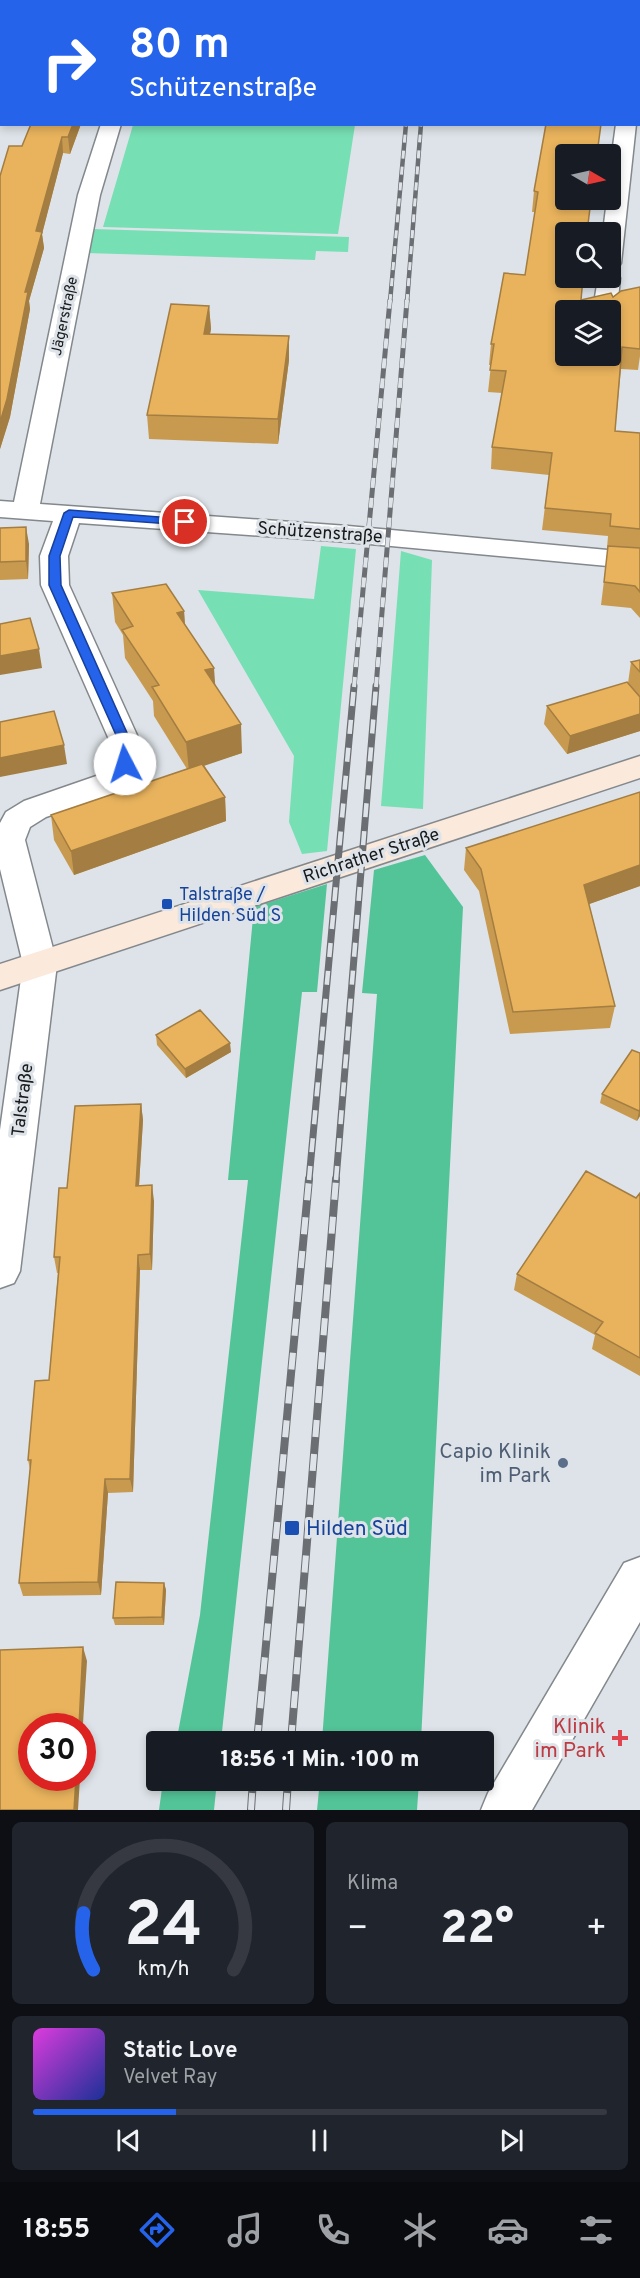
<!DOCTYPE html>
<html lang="de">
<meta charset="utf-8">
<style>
:root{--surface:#171b24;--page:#20242c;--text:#f1f3f6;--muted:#9ea1a6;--line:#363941;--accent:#2563eb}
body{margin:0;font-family:Overpass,sans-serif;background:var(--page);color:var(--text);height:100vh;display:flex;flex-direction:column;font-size:22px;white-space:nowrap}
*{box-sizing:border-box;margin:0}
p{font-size:20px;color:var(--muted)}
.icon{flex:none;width:33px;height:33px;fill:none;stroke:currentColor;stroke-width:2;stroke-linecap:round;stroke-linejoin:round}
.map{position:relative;height:1810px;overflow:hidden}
.sheet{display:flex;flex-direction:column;gap:12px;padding:12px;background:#0d0f14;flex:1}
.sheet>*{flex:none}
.guide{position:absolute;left:0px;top:0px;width:640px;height:126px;box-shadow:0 3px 9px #0003;background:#2563eb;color:#fff;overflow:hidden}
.needle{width:39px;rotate:99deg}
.fabs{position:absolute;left:555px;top:144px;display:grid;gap:12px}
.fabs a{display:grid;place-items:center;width:66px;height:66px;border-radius:6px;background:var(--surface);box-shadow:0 3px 9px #0003;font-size:30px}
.speed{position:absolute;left:18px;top:1713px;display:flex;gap:12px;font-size:30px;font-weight:700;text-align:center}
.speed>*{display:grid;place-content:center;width:78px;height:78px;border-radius:50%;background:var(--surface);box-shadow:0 3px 9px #0003;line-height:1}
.speed .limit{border:9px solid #d22;background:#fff;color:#111}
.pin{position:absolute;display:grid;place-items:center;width:51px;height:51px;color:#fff;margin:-26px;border:3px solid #fff;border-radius:50%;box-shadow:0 2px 6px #0007}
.me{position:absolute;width:66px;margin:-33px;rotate:355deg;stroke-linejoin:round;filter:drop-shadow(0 0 4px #0008)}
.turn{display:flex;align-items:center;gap:21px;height:126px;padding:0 30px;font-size:27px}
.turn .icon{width:78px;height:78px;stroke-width:2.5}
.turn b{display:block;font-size:42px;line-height:51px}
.big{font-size:45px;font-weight:800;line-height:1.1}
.sheet .tile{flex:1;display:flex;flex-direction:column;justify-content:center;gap:9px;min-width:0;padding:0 21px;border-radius:9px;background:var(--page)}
.sheet .dial{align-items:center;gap:0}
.dial svg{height:156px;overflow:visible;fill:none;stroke:var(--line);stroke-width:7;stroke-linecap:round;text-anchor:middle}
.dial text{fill:var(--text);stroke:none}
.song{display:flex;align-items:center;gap:18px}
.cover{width:72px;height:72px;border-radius:9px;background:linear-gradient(135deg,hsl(300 70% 55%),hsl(230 70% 35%))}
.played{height:6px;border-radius:3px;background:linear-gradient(90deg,var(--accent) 25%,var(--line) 25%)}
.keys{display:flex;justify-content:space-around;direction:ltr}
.heat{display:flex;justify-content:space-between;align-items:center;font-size:33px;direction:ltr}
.sheet .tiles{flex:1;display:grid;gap:12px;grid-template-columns:1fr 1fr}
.tile:last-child{grid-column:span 2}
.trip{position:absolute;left:146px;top:1731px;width:348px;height:60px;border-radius:6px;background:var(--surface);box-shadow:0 3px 9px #0003;font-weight:800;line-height:60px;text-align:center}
.menu{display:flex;height:96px;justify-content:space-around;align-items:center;background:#090b0e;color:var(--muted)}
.menu .icon{width:42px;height:42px}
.menu .active{color:var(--accent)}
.menu b{font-size:27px;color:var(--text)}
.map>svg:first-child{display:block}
.green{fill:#77dfb4}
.forest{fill:#53c498}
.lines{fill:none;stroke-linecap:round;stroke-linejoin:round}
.minor-casing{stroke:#83888c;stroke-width:3}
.secondary-casing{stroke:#83888c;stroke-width:3}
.minor{fill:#fff;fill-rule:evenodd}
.secondary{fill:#fbe9db;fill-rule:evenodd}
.rail-far3-casing{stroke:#6b6e72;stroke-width:4.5}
.rail-far2-casing{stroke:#6b6e72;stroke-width:5}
.rail-far1-casing{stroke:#6b6e72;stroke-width:7}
.rail-casing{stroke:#6b6e72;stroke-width:8}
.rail-far3{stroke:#dde3e8;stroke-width:3;stroke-dasharray:8;stroke-linecap:butt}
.rail-far2{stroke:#dde3e8;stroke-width:4;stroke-dasharray:10;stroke-linecap:butt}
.rail-far1{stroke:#dde3e8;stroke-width:4.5;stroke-dasharray:14;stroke-linecap:butt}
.rail{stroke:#dde3e8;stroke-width:6;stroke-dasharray:17;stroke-linecap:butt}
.wall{fill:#c89a50}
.shaded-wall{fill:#a37d41}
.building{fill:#e9b35d;stroke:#a37d41;stroke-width:1.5;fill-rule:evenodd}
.route{fill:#2563eb;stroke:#184099;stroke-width:1.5}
.transit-dot{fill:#1a4fb4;stroke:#dde3e8;stroke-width:2}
.service-dot{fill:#5c6f8a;stroke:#dde3e8;stroke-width:2}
.health-dot{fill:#e0444e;stroke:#dde3e8;stroke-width:2}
.labels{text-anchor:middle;stroke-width:6;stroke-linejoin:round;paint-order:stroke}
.far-street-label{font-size:15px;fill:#17191b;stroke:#dde3e8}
.street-label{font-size:18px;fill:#17191b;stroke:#dde3e8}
.transit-label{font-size:18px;fill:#164399;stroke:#dde3e8;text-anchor:start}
.near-service-label{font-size:21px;fill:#4e5e75;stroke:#dde3e8;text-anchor:end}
.near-transit-label{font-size:21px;fill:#164399;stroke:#dde3e8;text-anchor:start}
.near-health-label{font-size:21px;fill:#be3a42;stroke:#dde3e8;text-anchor:end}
</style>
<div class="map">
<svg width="640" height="1810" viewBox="0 0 640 1810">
<rect width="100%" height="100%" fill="#dde3e8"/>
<path class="green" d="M 133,125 L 355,125 L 338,234 L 103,227 Z
M 93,229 L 349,237 L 348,252 L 316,251 L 315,260 L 86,253 Z
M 321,546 L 356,549 L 327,851 L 302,854 L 289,822 L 294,756 L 198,590 L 314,599 Z
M 401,551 L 432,560 L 423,809 L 381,806 Z"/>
<path class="forest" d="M 425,855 L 463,907 L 421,1741 L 322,1741 L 377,994 L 362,993 L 374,870 Z
M 327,884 L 317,992 L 302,992 L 221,1741 L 168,1741 L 169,1739 L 177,1738 L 200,1615 L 248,1180 L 228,1180 L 254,907 Z
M 320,1780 L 419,1781 L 417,1810 L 317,1810 Z
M 163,1781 L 217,1781 L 214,1810 L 159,1810 Z"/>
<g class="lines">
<g class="minor-casing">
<path id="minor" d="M 159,0 L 177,0 L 158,2 Z
M 512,0 L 552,0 L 553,2 L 513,2 Z
M 101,124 L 121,124 L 100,195 L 40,504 L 348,526 L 640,553 L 640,569 L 348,542 L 79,523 L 68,556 L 69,585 L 141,744 L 140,764 L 124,790 L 46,817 L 30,827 L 25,840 L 57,964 L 20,1271 L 14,1283 L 0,1288 L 0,1130 L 23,964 L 0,869 L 0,823 L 6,812 L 24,801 L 102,774 L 110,763 L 111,744 L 41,585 L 40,556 L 53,521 L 0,517 L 0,501 L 14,502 L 78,195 Z
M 616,124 L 636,124 L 621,263 L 618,268 L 610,270 L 610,232 L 603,232 L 607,200 L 610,200 L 610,169 Z
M 610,272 L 617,273 L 620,278 L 617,310 L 610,316 L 610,310 L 593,310 L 598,278 L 610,278 Z
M 640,1557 L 640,1622 L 532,1810 L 481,1810 L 488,1793 L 624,1563 Z"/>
</g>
<g class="secondary-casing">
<path id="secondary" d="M 640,756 L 640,778 L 0,990 L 0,964 Z"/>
</g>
<use href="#minor" class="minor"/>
<use href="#secondary" class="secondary"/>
<g class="rail-far3-casing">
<path id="rail-far3" d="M 390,302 L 406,124
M 407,302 L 421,124"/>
</g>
<g class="rail-far2-casing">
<path id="rail-far2" d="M 354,687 L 390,300
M 376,687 L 407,300"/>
</g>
<g class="rail-far1-casing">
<path id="rail-far1" d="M 309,1180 L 354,686
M 336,1180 L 376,686"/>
</g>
<g class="rail-casing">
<path id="rail" d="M 257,1742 L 309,1179
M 291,1742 L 336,1179
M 251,1810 L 253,1780
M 286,1810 L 288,1780"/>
</g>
<use href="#rail-far3" class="rail-far3"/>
<use href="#rail-far2" class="rail-far2"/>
<use href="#rail-far1" class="rail-far1"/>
<use href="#rail" class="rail"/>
</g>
<path class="wall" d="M 0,0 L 135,0 L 134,2 L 2,2 L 2,64 L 0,64 Z
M 31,124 L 81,124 L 70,154 L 63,153 L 42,234 L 44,248 L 29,301 L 30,309 L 10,417 L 0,449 L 0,176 L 22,146 Z
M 546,124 L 566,232 L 581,300 L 613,297 L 640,287 L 640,356 L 638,370 L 621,369 L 615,431 L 640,433 L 640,618 L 631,608 L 601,605 L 608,548 L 607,548 L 608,536 L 542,530 L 549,475 L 491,469 L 492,447 L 502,393 L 488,392 L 491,365 L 489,365 L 491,344 L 525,275 L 535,212 L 532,212 L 534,191 Z
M 209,306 L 211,329 L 210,334 L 289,360 L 278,444 L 149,439 L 147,415 Z
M 0,528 L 29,544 L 28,579 L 0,580 Z
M 112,593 L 184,611 L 185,626 L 215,685 L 242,753 L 204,765 L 225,797 L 226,821 L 74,875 L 54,840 L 51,815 L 187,769 L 154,716 L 153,701 L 125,658 L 123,635 L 115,622 Z
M 640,660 L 640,731 L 567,754 L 544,724 L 547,706 L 628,683 L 631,662 Z
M 640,792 L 640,886 L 589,904 L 615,1006 L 610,1028 L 510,1034 L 479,891 L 464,870 L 466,848 Z
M 156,1035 L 231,1052 L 186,1078 L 157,1045 Z
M 640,1053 L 640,1116 L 637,1121 L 600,1103 L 602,1094 Z
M 141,1104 L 143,1120 L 139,1186 L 154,1201 L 152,1270 L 140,1270 L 133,1492 L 108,1493 L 101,1595 L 23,1596 L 19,1583 L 30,1469 L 28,1460 L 49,1380 L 58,1273 L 57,1273 L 54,1257 L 67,1188 Z
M 640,1193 L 640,1376 L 592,1349 L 595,1335 L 514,1290 L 517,1274 L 636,1198 Z
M 164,1583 L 166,1590 L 164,1625 L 115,1625 L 113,1618 Z"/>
<path class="shaded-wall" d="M 125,0 L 135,0 L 134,2 L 124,2 Z
M 73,124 L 81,124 L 70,154 L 68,137 Z
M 62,137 L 63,153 L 42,234 L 44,248 L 29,301 L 30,309 L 10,417 L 0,449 L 0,422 L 36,231 Z
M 209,306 L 211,329 L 205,358 L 204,334 Z
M 289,336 L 289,360 L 278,444 L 278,419 Z
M 26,527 L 29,544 L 28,579 L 26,561 Z
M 184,611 L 186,640 L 177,613 Z
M 39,649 L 42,668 L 0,675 L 0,656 Z
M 214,668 L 216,696 L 205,670 Z
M 640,714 L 640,731 L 567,754 L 570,736 Z
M 241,724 L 242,753 L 189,771 L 186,742 Z
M 64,745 L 67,764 L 0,777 L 0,758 Z
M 225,797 L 226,821 L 74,875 L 71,851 Z
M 640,865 L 640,886 L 581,907 L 584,885 Z
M 230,1043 L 231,1052 L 186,1078 L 185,1069 Z
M 141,1104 L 143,1120 L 138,1201 L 136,1186 Z
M 640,1109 L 640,1116 L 637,1121 L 639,1111 Z
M 152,1185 L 154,1201 L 152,1270 L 150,1254 Z
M 138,1255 L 140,1270 L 133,1492 L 130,1479 Z
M 105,1479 L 108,1493 L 101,1595 L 98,1582 Z
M 164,1583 L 166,1590 L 164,1625 L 162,1617 Z
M 83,1647 L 87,1661 L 82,1739 L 82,1726 L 79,1726 Z
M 76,1778 L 80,1778 L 78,1810 L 74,1810 Z"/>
<path class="building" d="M 0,0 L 125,0 L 124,2 L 2,2 L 2,48 L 0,48 Z
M 567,0 L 616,0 L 616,2 L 567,2 Z
M 31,124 L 73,124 L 68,137 L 62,137 L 36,231 L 42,232 L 25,292 L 28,292 L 7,399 L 0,422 L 0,176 L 9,146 L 22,146 Z
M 546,124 L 601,124 L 597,154 L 566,154 L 566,200 L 591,200 L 587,232 L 566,232 L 566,278 L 583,278 L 581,300 L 611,293 L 613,297 L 621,291 L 640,287 L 640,349 L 622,347 L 615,431 L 640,433 L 640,529 L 610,526 L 611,514 L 545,508 L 552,453 L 492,447 L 506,371 L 490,370 L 494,344 L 491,344 L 504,273 L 525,275 L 538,192 L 534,191 ZM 566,310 L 610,310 L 610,356 L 566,356 Z
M 171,304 L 209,306 L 204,334 L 289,336 L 278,419 L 147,415 Z
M 26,527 L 26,561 L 0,562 L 0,528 Z
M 608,546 L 640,548 L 640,592 L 635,586 L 604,582 Z
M 166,584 L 184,611 L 177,613 L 214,668 L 205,670 L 241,724 L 186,742 L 152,687 L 159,685 L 122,630 L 133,626 L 112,593 Z
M 30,618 L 39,649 L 0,656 L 0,624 Z
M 640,660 L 640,672 L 631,662 Z
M 627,682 L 640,697 L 640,714 L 570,736 L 547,706 Z
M 54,711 L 64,745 L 0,758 L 0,722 Z
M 202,764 L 225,797 L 71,851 L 51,815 Z
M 640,792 L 640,865 L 584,885 L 615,1006 L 513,1012 L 481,869 L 466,848 Z
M 200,1010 L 230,1043 L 185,1069 L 156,1035 Z
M 632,1050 L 640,1053 L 640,1109 L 639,1111 L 602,1094 Z
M 141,1104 L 136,1186 L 152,1185 L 150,1254 L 138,1255 L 130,1479 L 105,1479 L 98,1582 L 19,1583 L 31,1460 L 28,1460 L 35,1381 L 49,1380 L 60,1257 L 54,1257 L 59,1188 L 67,1188 L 75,1106 Z
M 586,1171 L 636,1198 L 640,1193 L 640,1358 L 595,1333 L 603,1322 L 517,1274 Z
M 116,1582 L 164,1583 L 162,1617 L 113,1618 Z
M 83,1647 L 79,1726 L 32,1726 L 32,1778 L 76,1778 L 74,1810 L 0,1810 L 0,1650 Z"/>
<path class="route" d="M 69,510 L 185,519 L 191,522 L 185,525 L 73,517 L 60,556 L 61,585 L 132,744 L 131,764 L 125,768 L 119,764 L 120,744 L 49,585 L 49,556 L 64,513 Z"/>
<g class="transit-dot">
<rect x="161" y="898" width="12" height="12" rx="3"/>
<rect x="284" y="1520" width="16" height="16" rx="3"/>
</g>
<circle class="service-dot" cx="563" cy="1463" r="6"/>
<path class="health-dot" d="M617 1729h6v6h6v6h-6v6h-6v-6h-6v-6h6z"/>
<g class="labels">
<g class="far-street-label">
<text transform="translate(64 316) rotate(-78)" y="5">Jägerstraße</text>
</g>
<g class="street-label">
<text transform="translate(320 532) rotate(4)" y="6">Schützenstraße</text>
<text transform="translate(371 855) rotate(-18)" y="6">Richrather Straße</text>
<text transform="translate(22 1100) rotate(-83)" y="6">Talstraße</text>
</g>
<g class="transit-label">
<text x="179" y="900">Talstraße /<tspan x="179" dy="21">Hilden Süd S</tspan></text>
</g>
<g class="near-service-label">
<text x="551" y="1458">Capio Klinik<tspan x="551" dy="24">im Park</tspan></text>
</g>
<g class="near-transit-label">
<text x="306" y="1535">Hilden Süd</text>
</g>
<g class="near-health-label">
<text x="606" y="1733">Klinik<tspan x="606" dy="24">im Park</tspan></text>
</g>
</g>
</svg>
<div class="fabs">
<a><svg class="needle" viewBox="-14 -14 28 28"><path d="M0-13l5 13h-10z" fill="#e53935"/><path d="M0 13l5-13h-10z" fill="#9ea1a6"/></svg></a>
<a><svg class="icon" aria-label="search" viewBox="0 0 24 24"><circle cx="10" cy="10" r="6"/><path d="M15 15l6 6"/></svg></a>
<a><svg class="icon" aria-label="layers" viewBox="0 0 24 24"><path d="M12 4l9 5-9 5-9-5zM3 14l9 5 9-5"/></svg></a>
</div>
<div class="speed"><div class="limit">30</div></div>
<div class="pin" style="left:185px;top:522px;background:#d93025"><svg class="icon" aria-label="arrive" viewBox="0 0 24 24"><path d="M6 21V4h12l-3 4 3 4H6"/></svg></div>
<svg class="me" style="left:125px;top:764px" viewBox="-20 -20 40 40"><circle r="19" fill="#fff"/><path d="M0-13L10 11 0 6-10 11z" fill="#2563eb"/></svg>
<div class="trip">18:56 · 1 Min. · 100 m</div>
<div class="guide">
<div class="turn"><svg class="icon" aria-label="right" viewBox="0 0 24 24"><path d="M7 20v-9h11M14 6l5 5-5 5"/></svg><div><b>80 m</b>Schützenstraße</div></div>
</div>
</div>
<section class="sheet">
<div class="tiles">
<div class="tile dial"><svg viewBox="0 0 100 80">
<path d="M14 69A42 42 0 1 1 86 69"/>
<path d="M14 69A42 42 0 0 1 9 40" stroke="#2563eb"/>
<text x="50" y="56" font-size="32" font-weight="700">24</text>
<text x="50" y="72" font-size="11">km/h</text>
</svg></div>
<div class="tile"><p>Klima</p>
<div class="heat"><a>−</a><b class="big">22°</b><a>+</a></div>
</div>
<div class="tile">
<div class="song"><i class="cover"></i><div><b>Static Love</b><p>Velvet Ray</p></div></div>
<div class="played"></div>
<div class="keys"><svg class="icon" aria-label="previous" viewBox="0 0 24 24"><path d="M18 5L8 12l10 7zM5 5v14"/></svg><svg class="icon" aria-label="pause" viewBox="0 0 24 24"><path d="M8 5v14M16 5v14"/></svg><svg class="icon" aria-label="next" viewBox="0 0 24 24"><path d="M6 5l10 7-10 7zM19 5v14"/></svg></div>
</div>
</div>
</section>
<nav class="menu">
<b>18:55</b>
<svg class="icon active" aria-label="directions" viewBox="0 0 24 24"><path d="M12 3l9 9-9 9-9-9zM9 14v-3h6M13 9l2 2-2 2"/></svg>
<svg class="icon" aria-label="music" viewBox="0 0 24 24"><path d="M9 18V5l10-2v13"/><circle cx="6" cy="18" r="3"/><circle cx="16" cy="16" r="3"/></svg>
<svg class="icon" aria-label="phone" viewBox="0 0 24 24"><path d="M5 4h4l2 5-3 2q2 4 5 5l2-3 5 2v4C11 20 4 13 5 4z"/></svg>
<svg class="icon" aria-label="climate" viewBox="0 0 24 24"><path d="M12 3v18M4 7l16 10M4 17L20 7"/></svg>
<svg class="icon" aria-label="car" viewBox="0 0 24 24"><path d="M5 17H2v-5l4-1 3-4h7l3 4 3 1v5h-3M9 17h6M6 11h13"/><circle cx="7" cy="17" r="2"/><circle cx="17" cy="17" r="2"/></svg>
<svg class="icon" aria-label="filters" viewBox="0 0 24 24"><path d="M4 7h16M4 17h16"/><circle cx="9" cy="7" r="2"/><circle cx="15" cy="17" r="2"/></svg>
</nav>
